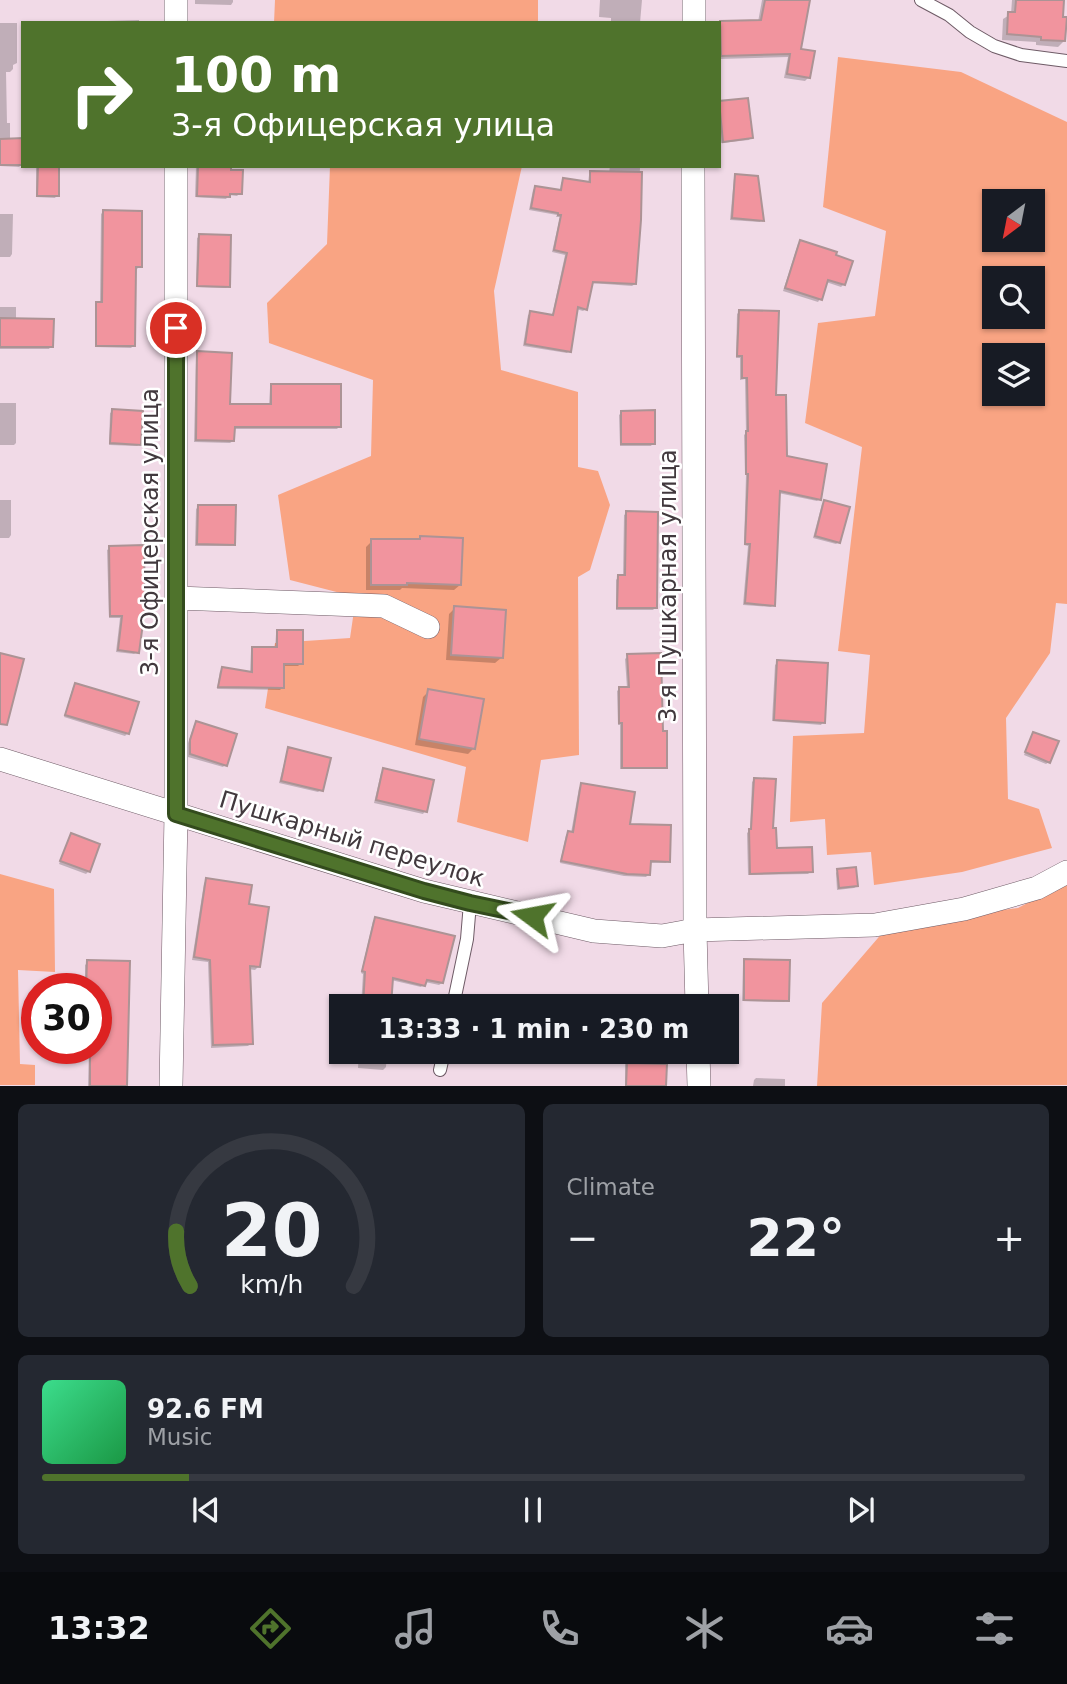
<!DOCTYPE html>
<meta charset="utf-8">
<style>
:root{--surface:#171b24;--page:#242831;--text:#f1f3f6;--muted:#9ea1a6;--line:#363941;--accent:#4f732c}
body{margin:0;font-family:"DejaVu Sans",sans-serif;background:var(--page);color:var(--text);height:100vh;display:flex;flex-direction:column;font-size:26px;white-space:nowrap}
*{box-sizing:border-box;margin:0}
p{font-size:23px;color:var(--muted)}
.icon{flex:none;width:38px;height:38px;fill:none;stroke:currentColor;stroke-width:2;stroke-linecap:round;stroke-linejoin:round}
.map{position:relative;height:1086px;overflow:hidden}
.drawer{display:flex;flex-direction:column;gap:18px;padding:18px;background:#0d0f14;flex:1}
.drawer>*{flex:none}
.top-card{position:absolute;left:21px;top:21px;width:700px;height:147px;border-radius:0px;box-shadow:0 2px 5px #0004;background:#4f732c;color:#fff;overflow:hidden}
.needle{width:46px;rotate:212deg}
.fabs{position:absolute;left:982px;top:189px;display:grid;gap:14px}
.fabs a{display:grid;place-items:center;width:63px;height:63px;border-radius:0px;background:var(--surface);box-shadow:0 2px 5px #0004;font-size:35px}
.speed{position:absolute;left:21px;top:973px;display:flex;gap:14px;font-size:35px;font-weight:700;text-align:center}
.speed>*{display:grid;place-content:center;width:91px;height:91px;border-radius:50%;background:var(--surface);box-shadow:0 2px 5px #0004;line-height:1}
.speed .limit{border:10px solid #d22;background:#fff;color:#111}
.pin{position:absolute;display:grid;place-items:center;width:60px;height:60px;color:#fff;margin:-30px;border:4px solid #fff;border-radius:50%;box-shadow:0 2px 7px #0007}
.me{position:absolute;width:77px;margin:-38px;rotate:283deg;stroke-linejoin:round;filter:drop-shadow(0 0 5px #0008)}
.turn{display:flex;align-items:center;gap:24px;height:147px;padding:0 35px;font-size:32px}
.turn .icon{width:91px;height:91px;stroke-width:2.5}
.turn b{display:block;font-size:49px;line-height:60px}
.big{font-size:52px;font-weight:800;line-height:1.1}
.drawer .tile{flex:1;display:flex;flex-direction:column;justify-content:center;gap:10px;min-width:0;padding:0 24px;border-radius:10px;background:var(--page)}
.drawer .dial{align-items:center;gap:0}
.dial svg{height:182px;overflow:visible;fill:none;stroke:var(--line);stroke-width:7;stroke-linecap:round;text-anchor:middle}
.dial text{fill:var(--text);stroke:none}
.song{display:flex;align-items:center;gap:21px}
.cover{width:84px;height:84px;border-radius:10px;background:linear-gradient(135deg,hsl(150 70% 55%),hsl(140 70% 35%))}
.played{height:7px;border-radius:4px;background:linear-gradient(90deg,var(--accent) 15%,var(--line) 15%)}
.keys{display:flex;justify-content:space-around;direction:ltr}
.heat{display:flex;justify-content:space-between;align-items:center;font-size:38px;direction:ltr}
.drawer .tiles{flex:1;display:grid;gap:18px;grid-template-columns:1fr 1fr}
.tile:last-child{grid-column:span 2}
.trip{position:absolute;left:329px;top:994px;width:410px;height:70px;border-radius:0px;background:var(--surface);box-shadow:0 2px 5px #0004;font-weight:800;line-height:70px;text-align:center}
.menu{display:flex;height:112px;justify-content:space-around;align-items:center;background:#090b0e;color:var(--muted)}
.menu .icon{width:49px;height:49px}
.menu .selected{color:var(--accent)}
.menu b{font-size:32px;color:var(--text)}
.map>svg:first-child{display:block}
.green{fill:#f9a483;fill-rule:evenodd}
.shadow{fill:#0003}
.building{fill:#f1949e;stroke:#ac9395;stroke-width:2}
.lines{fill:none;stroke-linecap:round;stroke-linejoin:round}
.service-casing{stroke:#6e5b66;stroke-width:14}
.minor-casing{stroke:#6e5b66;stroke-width:24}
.service{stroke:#fff;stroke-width:12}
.minor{stroke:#fff;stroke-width:23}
.route-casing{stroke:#334b1d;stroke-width:18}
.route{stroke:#4f732c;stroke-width:12}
.labels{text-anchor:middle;stroke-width:5;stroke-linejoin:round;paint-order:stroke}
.street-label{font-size:24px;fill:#42393e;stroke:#fff}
</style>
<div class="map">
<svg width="1067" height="1086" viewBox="0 0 1067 1086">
<rect width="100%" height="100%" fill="#f1dae7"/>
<path class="green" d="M 275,0 L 538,0 L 538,23 L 274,23 Z
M 838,57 L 961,72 L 1067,122 L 1067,604 L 1056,603 L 1050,653 L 1006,718 L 1008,799 L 1039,809 L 1052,848 L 962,872 L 874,885 L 871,852 L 827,855 L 825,819 L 790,822 L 793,736 L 864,733 L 870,655 L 838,651 L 862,447 L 805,423 L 818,323 L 875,316 L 886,231 L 823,207 ZM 1032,201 L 1032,240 L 994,240 L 994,201 ZM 1032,278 L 1032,317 L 994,317 L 994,278 ZM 1032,355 L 1032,394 L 994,394 L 994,355 Z
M 330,166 L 522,166 L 494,291 L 501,370 L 578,392 L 578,467 L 598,471 L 610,505 L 590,570 L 578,577 L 579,755 L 541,760 L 528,842 L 457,822 L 466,767 L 265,708 L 275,643 L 350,638 L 356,597 L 290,580 L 278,495 L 371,456 L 373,380 L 269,343 L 267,303 L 327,244 Z
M 0,874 L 54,889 L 55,972 L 18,970 L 20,1064 L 35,1065 L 35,1085 L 0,1085 Z
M 1067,882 L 1067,1085 L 817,1086 L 822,1003 L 890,924 L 1018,908 Z"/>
<path class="shadow" d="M 195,0 L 233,0 L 233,2 L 231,5 L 195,4 Z
M 600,0 L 642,0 L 640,23 L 611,23 L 611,18 L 599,17 Z
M 762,0 L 808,0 L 799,51 L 809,77 L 805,81 L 784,78 L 788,57 L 719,59 L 719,24 L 721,23 L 758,22 Z
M 1012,0 L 1062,0 L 1064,41 L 1058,47 L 1036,45 L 1036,42 L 1002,40 L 1003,19 L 1011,14 Z
M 139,20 L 139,23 L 105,23 L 107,21 Z
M 0,23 L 17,23 L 17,63 L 13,65 L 13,69 L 10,72 L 6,72 L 7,123 L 10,123 L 10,140 L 22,164 L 19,167 L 0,166 Z
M 719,103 L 751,137 L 749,140 L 721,143 Z
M 36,166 L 57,166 L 57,195 L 55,198 L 36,197 Z
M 196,166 L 229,166 L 240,193 L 237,196 L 229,195 L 226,199 L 195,197 Z
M 610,166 L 640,168 L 639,220 L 635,284 L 632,286 L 591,283 L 586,309 L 583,311 L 576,309 L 569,351 L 567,353 L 523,346 L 528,315 L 531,313 L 552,316 L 565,255 L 552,252 L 560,217 L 556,217 L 557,215 L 529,210 L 533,190 L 535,187 L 560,192 L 561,183 L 563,180 L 588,184 L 589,175 L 591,173 L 609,173 Z
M 736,175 L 762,220 L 760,222 L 730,220 L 734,178 Z
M 103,212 L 140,266 L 137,269 L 134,268 L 134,345 L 131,348 L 95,347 L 95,306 L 100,304 L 101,214 Z
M 0,214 L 13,214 L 12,254 L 10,257 L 0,257 Z
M 200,236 L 228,286 L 226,288 L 196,287 L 197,238 Z
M 800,242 L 844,284 L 841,287 L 826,282 L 820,299 L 818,302 L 783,291 L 798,244 Z
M 0,307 L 16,307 L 16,320 L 51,346 L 49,349 L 0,349 Z
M 739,312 L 775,397 L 785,458 L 819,499 L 817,501 L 778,493 L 773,605 L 771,607 L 743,605 L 748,546 L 744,545 L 746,475 L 745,475 L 744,435 L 746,433 L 745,379 L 740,380 L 740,358 L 736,358 L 737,314 Z
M 198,353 L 228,406 L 269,406 L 270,388 L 272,386 L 339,427 L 337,429 L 233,429 L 233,441 L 230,443 L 194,442 L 196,356 Z
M 0,403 L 16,403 L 16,443 L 14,445 L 0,445 Z
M 113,411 L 140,444 L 137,446 L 109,445 L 110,413 Z
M 622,412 L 653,443 L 651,446 L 620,446 L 619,415 Z
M 0,500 L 11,500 L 11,535 L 9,538 L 0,538 Z
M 824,502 L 839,542 L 836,544 L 813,538 L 822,504 Z
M 199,506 L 233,544 L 231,546 L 195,546 L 196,509 Z
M 627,513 L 655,608 L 653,610 L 616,610 L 616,580 L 618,577 L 623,577 L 624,515 Z
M 421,538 L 460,585 L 454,590 L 402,588 L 400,590 L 366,590 L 366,547 L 372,541 L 418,541 Z
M 110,548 L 137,652 L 134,654 L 116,652 L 120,618 L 109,618 L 107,550 Z
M 455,608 L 501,658 L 495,663 L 446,660 L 449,614 Z
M 278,632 L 301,663 L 298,666 L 283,666 L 282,688 L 280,690 L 217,689 L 220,671 L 223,669 L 250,674 L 251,651 L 253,649 L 275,649 L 276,634 Z
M 628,656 L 662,733 L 665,767 L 663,769 L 620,769 L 620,725 L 618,725 L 617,691 L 620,688 L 627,688 L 625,659 Z
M 778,662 L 823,722 L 821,725 L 772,721 L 775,665 Z
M 75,685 L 136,704 L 127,734 L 125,736 L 64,717 L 73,687 Z
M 429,691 L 474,748 L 468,754 L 415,745 L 423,697 Z
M 196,723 L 225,765 L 223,767 L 188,757 L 188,743 L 194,725 Z
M 1031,736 L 1049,762 L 1046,764 L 1024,755 Z
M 289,749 L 321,790 L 318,792 L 279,783 L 287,752 Z
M 384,770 L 425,811 L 423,814 L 374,803 L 381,773 Z
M 754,780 L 771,830 L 775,850 L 811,871 L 808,874 L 748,875 L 747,833 L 750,830 L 752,782 Z
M 581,785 L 628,825 L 668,861 L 666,863 L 649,863 L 648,875 L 646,877 L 624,876 L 560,863 L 566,835 L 568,833 L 571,833 L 579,788 Z
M 71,835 L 98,845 L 88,872 L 86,874 L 59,864 L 69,838 Z
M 838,870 L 857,886 L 854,888 L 837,890 L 836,873 Z
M 207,880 L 247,905 L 258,967 L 255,970 L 248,969 L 251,1043 L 248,1046 L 211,1048 L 208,962 L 192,960 L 204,883 Z
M 375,919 L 442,983 L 439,985 L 425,982 L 421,987 L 391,980 L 389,1006 L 361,1006 L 363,974 L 361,973 L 373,921 Z
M 745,961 L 787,1000 L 784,1002 L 742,1001 L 743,964 Z
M 88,962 L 128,963 L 124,1086 L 88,1086 L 89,1048 L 96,1048 L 96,989 L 85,989 L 85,965 Z
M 641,996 L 673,996 L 673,1006 L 639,1006 L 639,998 Z
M 530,1000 L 572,1005 L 572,1006 L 527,1006 L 528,1002 Z
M 359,1052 L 387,1052 L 386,1067 L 383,1070 L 358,1068 Z
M 625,1052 L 666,1052 L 665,1086 L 625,1086 Z
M 756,1078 L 785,1079 L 785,1086 L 753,1086 L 754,1080 Z"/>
<path class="building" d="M 765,0 L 810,0 L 801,49 L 815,51 L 810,78 L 787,74 L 790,54 L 721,56 L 720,21 L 761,20 Z
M 1016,0 L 1064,0 L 1063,17 L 1067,17 L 1065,41 L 1041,40 L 1041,37 L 1007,34 L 1008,12 L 1015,12 Z
M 748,98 L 753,138 L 723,142 L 719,101 Z
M 23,138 L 23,165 L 0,165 L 0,139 Z
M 38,166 L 59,166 L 59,196 L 37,196 Z
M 198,166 L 231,166 L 231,170 L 243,170 L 242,194 L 230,194 L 230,197 L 197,196 Z
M 590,171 L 642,172 L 641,220 L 636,284 L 593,282 L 587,310 L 578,307 L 571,352 L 525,344 L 530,311 L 553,315 L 567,253 L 554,250 L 561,215 L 558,215 L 558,213 L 531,208 L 535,186 L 561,190 L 563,178 L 590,182 Z
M 735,174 L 758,176 L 764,221 L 732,218 Z
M 103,210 L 142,211 L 142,267 L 136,267 L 135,346 L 96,346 L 96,302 L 102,302 Z
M 199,234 L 231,235 L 230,287 L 197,286 Z
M 800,240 L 837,252 L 836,255 L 853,261 L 845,285 L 828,280 L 822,300 L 785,288 Z
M 739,310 L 779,311 L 776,395 L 786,395 L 787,456 L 827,464 L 821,500 L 780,491 L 775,606 L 745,603 L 750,544 L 745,544 L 748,474 L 746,474 L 746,431 L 748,431 L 747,378 L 742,378 L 742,356 L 737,356 Z
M 0,318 L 54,319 L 53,347 L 0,347 Z
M 197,351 L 232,353 L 230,404 L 271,404 L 271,384 L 341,384 L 341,427 L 235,427 L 234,441 L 196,440 Z
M 112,409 L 143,411 L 141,445 L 110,443 Z
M 655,410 L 655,444 L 621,444 L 621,411 Z
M 824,500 L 850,507 L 840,543 L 815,536 Z
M 198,505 L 236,505 L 235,545 L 197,544 Z
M 626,511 L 658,512 L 657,608 L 617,608 L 618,575 L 625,575 Z
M 420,536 L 463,538 L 461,585 L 407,583 L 407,585 L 371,585 L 371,539 L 420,539 Z
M 144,545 L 145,608 L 139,653 L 118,650 L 122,616 L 110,616 L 109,546 Z
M 454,606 L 506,610 L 503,658 L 451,655 Z
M 277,630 L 303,630 L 303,664 L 284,664 L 284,688 L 218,687 L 222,667 L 252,672 L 252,647 L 277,647 Z
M 0,653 L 24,659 L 7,725 L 0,724 Z
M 661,653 L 663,731 L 667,731 L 667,768 L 622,768 L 622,723 L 619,723 L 619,687 L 629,687 L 627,654 Z
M 777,660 L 828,663 L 825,723 L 774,720 Z
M 75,683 L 139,702 L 129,734 L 65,715 Z
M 428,689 L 484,699 L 475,749 L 419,739 Z
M 196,721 L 237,734 L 227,766 L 190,754 L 190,740 Z
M 1033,732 L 1059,741 L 1050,763 L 1025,752 Z
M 288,747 L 331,758 L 323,791 L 281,781 Z
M 383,768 L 434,780 L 427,812 L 376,800 Z
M 754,778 L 776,779 L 773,828 L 776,828 L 777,848 L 812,847 L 813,872 L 750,874 L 749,829 L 751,829 Z
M 581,783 L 635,792 L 630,824 L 671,825 L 670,862 L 651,861 L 650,875 L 627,874 L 561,861 L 568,831 L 573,832 Z
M 71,833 L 100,844 L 90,872 L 60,861 Z
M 856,867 L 858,886 L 839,888 L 837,869 Z
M 206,878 L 252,885 L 249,904 L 269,907 L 260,967 L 250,966 L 253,1044 L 213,1045 L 210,960 L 194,957 Z
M 375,917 L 455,936 L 443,983 L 427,980 L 425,986 L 393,978 L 391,1006 L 363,1006 L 365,972 L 362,971 Z
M 744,959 L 790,960 L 789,1001 L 744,1000 Z
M 87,960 L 130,961 L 127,1086 L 90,1086 L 90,1048 L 96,1048 L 96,989 L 86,989 Z
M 627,1063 L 667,1064 L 666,1086 L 626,1086 Z"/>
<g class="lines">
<g class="service-casing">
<path id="service" d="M 921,0 L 949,15 L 970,32 L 994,46 L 1021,55 L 1067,61
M 453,1006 L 467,939 L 470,903
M 440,1070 L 444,1052"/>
</g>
<g class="minor-casing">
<path id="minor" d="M 176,0 L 176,23
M 694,23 L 694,0
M 693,166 L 695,930 L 697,1006
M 177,598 L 384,606 L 428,627
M 0,759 L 424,891 L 594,931 L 662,936 L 695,930 L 875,925 L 964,909 L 1037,888 L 1067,872
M 698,1052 L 699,1086
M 171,1086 L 176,814 L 176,166"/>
</g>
<use href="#service" class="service"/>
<use href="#minor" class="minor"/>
</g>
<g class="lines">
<g class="route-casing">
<path id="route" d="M 176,328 L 176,814 L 424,891 L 470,903 L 532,916"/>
</g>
<use href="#route" class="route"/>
</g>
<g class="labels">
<g class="street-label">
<text transform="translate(150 532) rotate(-90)" y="8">3-я Офицерская улица</text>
<text transform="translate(668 586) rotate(-90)" y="8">3-я Пушкарная улица</text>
<text transform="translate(352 839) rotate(17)" y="8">Пушкарный переулок</text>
</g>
</g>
</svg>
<div class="fabs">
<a><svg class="needle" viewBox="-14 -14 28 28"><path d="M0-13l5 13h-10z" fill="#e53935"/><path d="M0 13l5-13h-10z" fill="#9ea1a6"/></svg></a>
<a><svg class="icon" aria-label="search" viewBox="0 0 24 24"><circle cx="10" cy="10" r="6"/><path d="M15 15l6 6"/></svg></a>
<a><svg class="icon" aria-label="layers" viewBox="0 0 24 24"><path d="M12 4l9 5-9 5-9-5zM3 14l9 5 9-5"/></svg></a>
</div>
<div class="speed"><div class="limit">30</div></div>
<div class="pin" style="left:176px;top:328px;background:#d93025"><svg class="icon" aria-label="arrive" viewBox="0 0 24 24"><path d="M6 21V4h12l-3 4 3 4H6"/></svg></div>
<svg class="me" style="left:532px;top:916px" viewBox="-20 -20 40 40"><path d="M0-17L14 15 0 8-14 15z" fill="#4f732c" stroke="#fff" stroke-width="4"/></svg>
<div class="trip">13:33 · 1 min · 230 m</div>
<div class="top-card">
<div class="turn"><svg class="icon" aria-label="right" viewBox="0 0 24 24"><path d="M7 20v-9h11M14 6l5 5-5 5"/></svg><div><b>100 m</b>3-я Офицерская улица</div></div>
</div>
</div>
<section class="drawer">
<div class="tiles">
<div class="tile dial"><svg viewBox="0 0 100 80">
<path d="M14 69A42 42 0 1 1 86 69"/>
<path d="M14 69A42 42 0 0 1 8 45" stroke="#4f732c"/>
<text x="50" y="56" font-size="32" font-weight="700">20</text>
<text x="50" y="72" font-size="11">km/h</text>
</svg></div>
<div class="tile"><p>Climate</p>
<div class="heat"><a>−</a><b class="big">22°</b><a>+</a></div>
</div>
<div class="tile">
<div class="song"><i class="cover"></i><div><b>92.6 FM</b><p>Music</p></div></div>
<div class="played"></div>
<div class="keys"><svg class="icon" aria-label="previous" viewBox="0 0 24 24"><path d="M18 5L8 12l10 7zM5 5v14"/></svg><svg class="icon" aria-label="pause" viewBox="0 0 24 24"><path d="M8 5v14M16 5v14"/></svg><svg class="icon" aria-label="next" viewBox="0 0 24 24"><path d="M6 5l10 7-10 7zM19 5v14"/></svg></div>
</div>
</div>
</section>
<nav class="menu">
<b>13:32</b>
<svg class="icon selected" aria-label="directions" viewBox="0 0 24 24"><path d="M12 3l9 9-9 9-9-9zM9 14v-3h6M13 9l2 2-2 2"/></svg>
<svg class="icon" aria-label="music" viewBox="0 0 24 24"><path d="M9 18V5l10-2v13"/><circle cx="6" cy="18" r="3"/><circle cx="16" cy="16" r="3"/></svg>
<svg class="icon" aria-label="phone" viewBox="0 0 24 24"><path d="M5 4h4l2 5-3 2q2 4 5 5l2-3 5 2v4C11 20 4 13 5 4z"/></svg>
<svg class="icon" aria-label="climate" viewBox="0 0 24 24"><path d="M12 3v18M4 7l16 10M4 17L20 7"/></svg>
<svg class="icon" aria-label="car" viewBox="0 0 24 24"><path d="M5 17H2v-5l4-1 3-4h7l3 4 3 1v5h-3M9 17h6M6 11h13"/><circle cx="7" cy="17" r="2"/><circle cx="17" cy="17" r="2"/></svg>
<svg class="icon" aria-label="filters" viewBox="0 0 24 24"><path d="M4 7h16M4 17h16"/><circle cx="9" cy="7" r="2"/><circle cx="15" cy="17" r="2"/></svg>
</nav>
